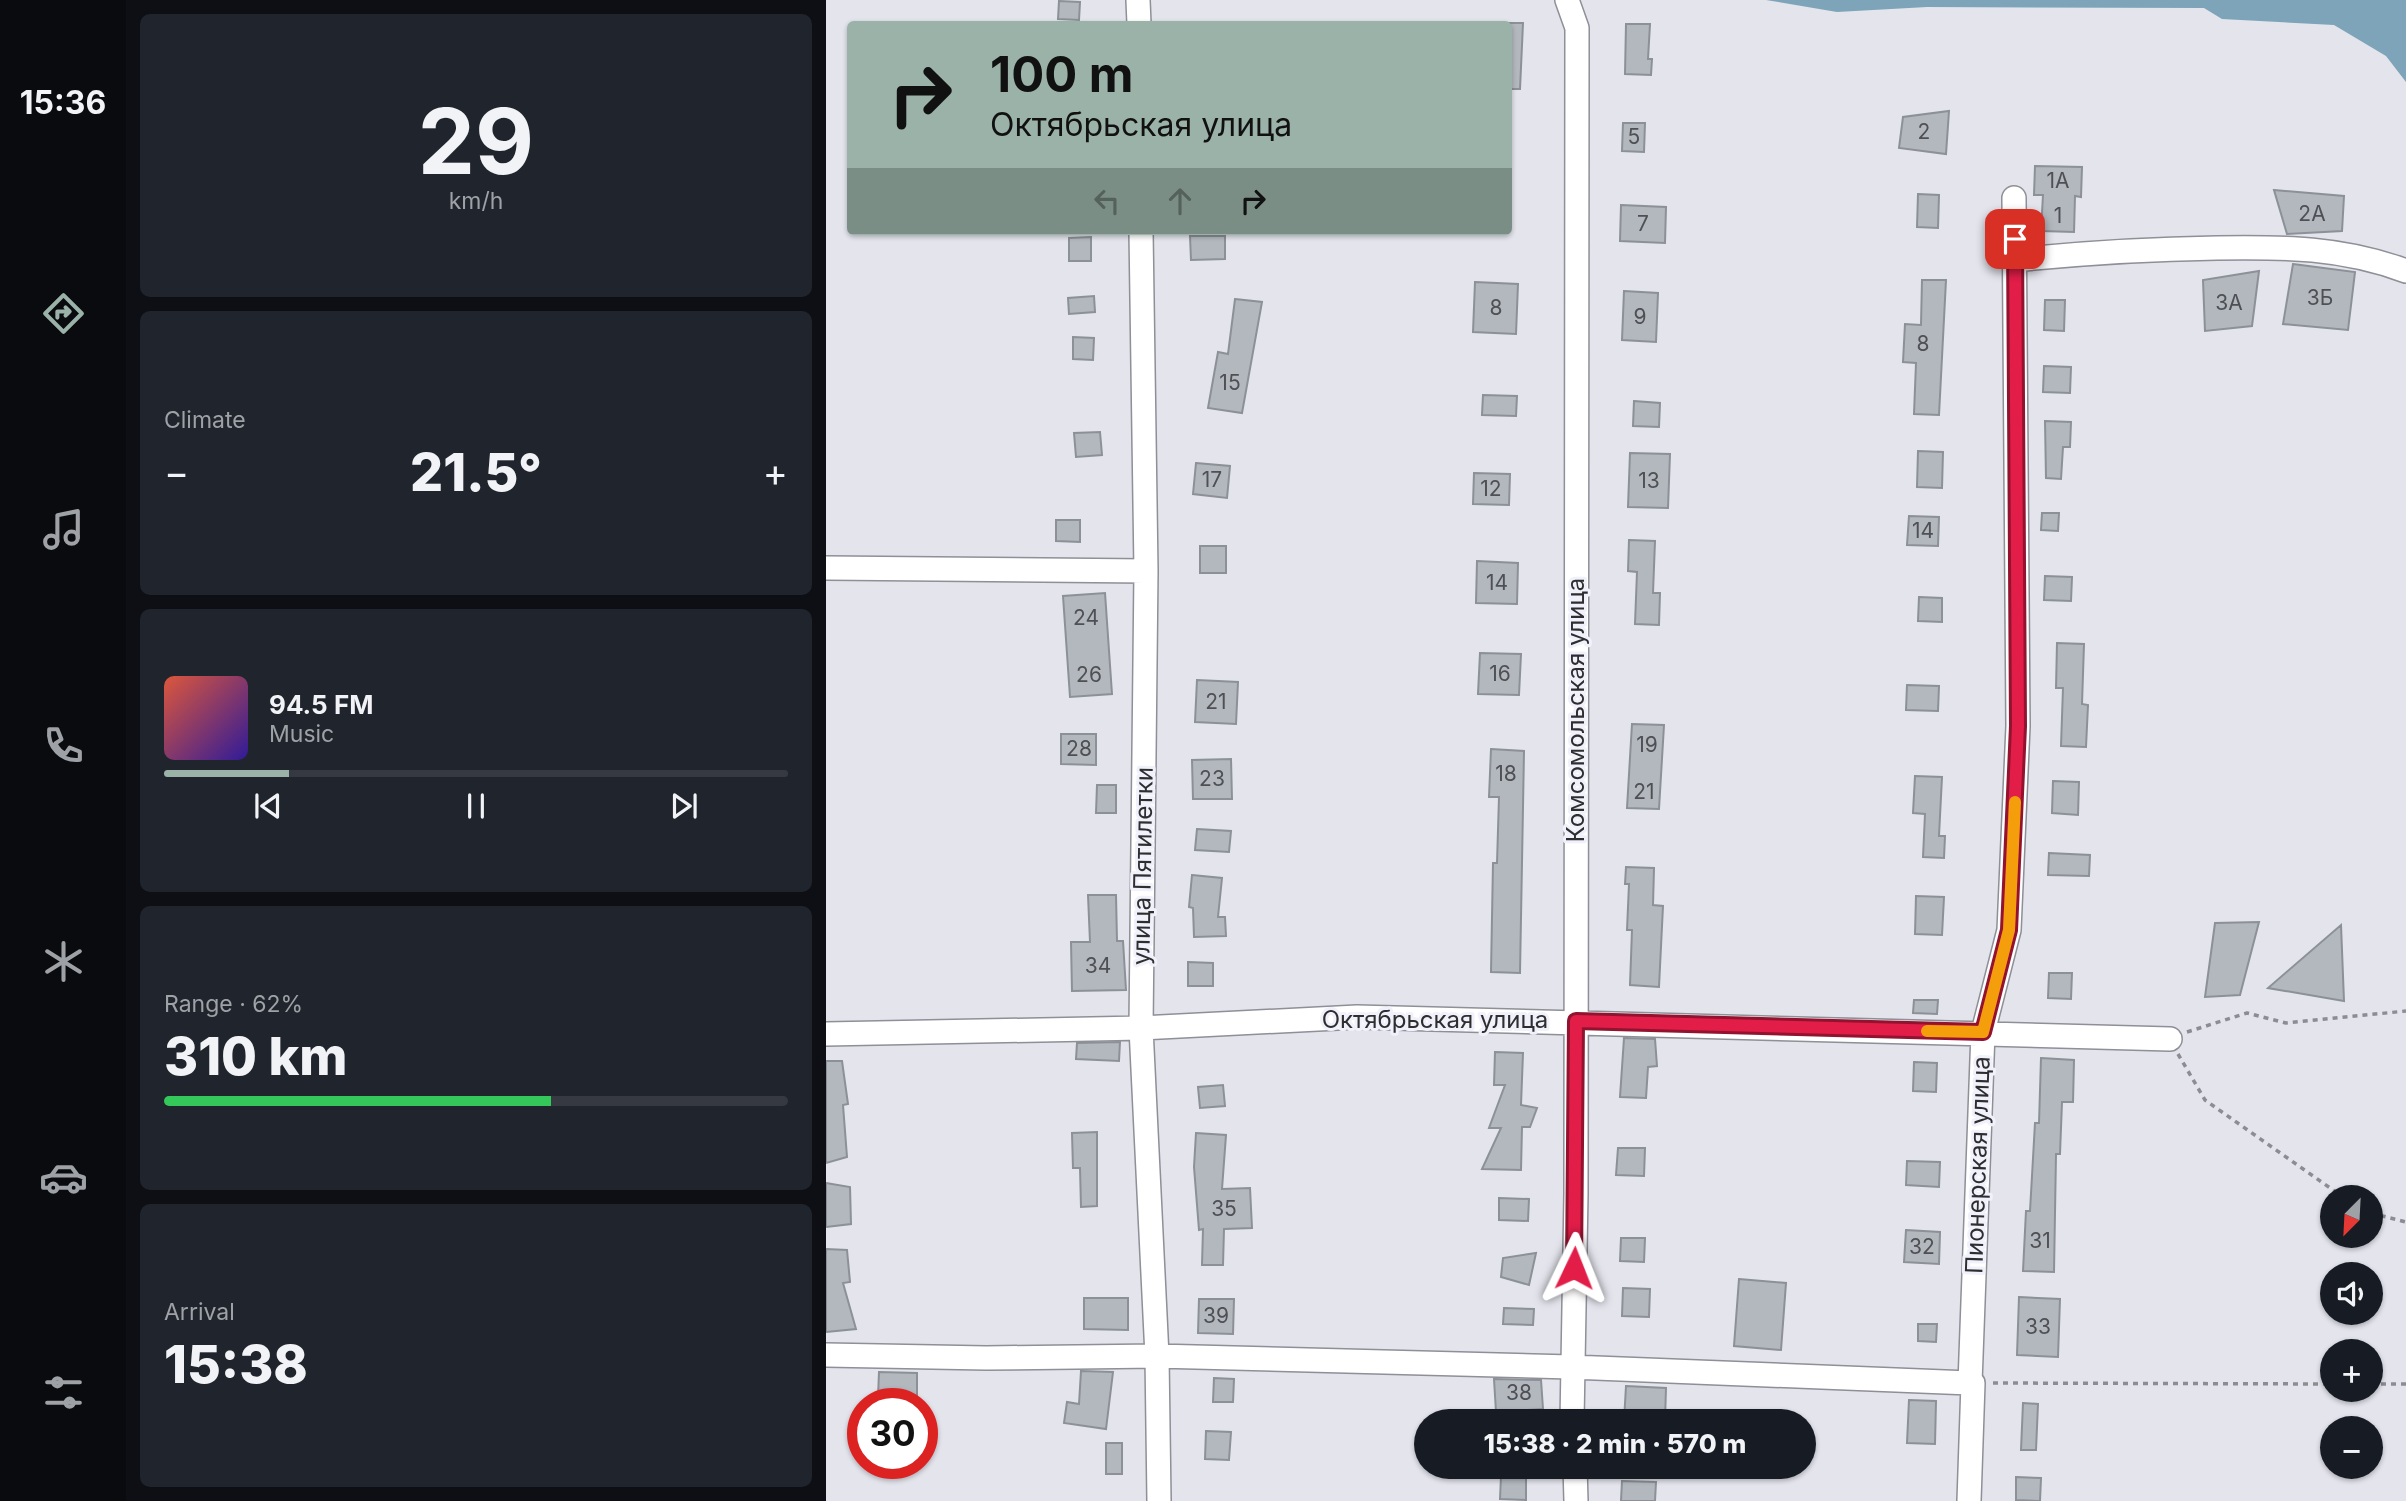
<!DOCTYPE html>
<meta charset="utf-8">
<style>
:root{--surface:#171b24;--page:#20242c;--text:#f1f3f6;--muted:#9ea1a6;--line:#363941;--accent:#9ab2a7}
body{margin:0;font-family:Inter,sans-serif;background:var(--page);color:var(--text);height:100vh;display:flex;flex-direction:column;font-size:26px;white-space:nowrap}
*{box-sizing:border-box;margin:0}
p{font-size:23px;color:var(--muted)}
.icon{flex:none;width:38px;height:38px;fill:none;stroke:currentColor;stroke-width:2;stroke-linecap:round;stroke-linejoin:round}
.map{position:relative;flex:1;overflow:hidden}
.side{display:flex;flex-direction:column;gap:14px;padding:14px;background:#0d0f14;width:700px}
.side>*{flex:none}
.hud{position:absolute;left:21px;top:21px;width:665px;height:214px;border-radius:7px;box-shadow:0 2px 5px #0004;background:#9ab2a7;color:#111;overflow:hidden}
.needle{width:46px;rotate:204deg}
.buttons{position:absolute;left:1494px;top:1185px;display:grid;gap:14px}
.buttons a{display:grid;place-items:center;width:63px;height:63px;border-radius:50%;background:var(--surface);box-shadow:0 2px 5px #0004;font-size:35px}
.speed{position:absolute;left:21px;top:1388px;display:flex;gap:14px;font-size:35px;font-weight:700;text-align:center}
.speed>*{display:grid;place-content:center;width:91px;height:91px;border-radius:50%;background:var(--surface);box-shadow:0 2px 5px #0004;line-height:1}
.speed .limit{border:10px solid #d22;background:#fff;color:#111}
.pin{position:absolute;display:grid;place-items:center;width:60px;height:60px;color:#fff;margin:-30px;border-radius:14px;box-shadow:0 4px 10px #0006}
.me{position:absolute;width:77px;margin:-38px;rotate:2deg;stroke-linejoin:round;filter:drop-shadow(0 0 5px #0008)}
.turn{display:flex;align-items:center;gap:24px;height:147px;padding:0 28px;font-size:32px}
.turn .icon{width:91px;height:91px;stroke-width:2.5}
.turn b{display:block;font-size:49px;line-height:60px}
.lanes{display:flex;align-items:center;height:66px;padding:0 28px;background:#0003;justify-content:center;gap:35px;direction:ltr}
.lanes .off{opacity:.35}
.big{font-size:52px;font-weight:800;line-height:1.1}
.side .card{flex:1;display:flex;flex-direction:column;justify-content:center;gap:10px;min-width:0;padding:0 24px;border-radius:10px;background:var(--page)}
.side .dial{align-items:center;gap:0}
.dial b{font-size:91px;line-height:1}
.song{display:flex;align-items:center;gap:21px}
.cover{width:84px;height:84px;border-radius:10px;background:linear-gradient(135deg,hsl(10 70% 55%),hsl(250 70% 35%))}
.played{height:7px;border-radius:4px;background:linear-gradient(90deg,var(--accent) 20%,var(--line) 20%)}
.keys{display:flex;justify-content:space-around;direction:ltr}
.heat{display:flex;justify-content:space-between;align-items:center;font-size:38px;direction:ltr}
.charge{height:10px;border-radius:5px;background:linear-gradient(90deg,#34c759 62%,var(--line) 0)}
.trip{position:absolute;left:588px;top:1409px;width:402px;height:70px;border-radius:35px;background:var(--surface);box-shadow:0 2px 5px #0004;font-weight:800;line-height:70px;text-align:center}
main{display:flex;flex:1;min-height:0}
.tab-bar{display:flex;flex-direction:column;width:126px;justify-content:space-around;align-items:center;background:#090b0e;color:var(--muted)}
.tab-bar .icon{width:49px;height:49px}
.tab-bar .active{color:var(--accent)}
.tab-bar b{font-size:32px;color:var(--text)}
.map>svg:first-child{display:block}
.water{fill:#7da4b8}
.building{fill:#b3b8bf;stroke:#8c9197;stroke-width:2}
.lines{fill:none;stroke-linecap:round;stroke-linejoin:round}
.minor-casing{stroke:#8e8f97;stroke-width:26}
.path{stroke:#8c8d93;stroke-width:3.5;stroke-dasharray:5 5;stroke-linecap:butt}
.minor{stroke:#fff;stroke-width:23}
.route-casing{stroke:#92132f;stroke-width:18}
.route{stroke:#e11d48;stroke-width:12}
.slow{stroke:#f59e0b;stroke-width:12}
.labels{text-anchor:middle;stroke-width:6;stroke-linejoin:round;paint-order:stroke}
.number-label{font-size:21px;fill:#4f5054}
.street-label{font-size:24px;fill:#2e2e31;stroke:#f0f1fa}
</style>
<main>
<nav class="tab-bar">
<b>15:36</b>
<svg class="icon active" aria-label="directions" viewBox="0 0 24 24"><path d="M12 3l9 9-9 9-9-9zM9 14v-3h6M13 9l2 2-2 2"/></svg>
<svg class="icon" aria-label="music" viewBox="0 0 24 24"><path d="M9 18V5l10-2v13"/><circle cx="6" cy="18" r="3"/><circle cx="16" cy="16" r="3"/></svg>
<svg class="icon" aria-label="phone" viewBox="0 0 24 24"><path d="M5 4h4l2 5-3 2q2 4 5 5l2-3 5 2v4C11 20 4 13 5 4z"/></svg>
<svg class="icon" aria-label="climate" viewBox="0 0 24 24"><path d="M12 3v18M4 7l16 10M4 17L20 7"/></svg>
<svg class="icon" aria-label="car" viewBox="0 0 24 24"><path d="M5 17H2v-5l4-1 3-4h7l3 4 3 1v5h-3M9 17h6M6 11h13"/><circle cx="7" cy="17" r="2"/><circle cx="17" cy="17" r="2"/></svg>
<svg class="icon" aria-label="filters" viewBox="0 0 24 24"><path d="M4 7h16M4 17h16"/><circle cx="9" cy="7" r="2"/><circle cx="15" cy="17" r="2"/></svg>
</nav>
<section class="side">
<div class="card dial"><b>29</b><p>km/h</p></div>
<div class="card"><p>Climate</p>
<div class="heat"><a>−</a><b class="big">21.5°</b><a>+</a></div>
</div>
<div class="card">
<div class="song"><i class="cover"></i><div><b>94.5 FM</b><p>Music</p></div></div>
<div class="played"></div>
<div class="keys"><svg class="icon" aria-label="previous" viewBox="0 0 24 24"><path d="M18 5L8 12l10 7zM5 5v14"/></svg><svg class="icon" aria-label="pause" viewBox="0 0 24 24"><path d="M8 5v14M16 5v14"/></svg><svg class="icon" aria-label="next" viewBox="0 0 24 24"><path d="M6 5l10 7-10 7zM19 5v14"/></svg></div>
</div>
<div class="card"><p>Range · 62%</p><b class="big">310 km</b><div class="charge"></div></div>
<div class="card"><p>Arrival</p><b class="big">15:38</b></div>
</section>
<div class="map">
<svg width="1580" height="1501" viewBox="0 0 1580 1501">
<rect width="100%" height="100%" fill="#e3e4ec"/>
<path class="water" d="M 940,0 L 1580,0 L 1580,82 L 1560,56 L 1508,25 L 1396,19 L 1378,8 L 1101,7 L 1011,12 Z"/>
<path class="building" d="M 233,1 L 254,2 L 253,20 L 232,19 Z
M 682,23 L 697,23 L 694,89 L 682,89 Z
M 800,24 L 824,24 L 822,59 L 826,59 L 825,75 L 799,74 Z
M 1123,111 L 1120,154 L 1073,148 L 1077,117 Z
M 797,123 L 819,123 L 818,152 L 796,151 Z
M 1209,166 L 1256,167 L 1255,197 L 1249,196 L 1248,232 L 1215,231 L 1217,195 L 1208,195 Z
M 1448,190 L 1518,196 L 1516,231 L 1461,234 Z
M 1092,194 L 1113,195 L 1112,228 L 1091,227 Z
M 795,205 L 840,207 L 839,243 L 794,241 Z
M 364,236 L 399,236 L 399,259 L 365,260 Z
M 265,237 L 265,261 L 243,261 L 243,238 Z
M 1467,264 L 1529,272 L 1522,330 L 1457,324 Z
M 1433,271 L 1426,326 L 1379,331 L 1377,280 Z
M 1096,280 L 1120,280 L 1113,415 L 1088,414 L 1090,363 L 1077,362 L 1079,324 L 1095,325 Z
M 649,282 L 692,284 L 690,334 L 647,332 Z
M 798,291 L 832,293 L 830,342 L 796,340 Z
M 268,296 L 269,312 L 243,314 L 242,298 Z
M 409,299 L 436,302 L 416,413 L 382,408 L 392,352 L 402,354 Z
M 1219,300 L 1239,300 L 1238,331 L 1218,330 Z
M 247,337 L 268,338 L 267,360 L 247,359 Z
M 1218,366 L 1245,367 L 1244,393 L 1217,392 Z
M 657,395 L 691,396 L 690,416 L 656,415 Z
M 808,401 L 834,403 L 833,427 L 807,426 Z
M 1219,421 L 1245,422 L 1244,447 L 1237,447 L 1235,479 L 1220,478 Z
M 274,432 L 276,455 L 250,457 L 248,433 Z
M 1092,451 L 1117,452 L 1116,488 L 1091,487 Z
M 804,453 L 844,454 L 842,508 L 802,507 Z
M 370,463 L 404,466 L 401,498 L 367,494 Z
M 648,473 L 684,474 L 683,505 L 647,504 Z
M 1216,513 L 1233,513 L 1232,531 L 1215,530 Z
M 1083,516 L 1113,517 L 1112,546 L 1081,545 Z
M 230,520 L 254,520 L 254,542 L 230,541 Z
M 803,540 L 829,541 L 827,593 L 834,593 L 833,625 L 809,624 L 811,572 L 802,571 Z
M 374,546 L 400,546 L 400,573 L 374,573 Z
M 651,561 L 692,563 L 691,604 L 650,603 Z
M 1219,576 L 1246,577 L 1245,601 L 1218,600 Z
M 279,593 L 286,694 L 244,697 L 237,596 Z
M 1093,597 L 1116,598 L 1116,622 L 1092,621 Z
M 1231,643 L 1258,644 L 1256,704 L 1262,705 L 1260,747 L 1235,746 L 1237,688 L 1230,688 Z
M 654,653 L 695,654 L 693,695 L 652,694 Z
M 371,680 L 412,682 L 410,724 L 369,722 Z
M 1081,685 L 1113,686 L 1112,711 L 1080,710 Z
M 806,724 L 838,725 L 833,809 L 801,808 Z
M 235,734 L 270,734 L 270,765 L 235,764 Z
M 665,749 L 698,751 L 694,973 L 665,972 L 667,863 L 671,863 L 673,797 L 663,797 Z
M 405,759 L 406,799 L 367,799 L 366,760 Z
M 1089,776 L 1116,777 L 1113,836 L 1119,836 L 1118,858 L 1097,857 L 1099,814 L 1087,813 Z
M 1227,781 L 1253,782 L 1252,815 L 1226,813 Z
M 271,785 L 290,785 L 290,813 L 270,813 Z
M 371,829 L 405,831 L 403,852 L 369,850 Z
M 1223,853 L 1264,855 L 1263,876 L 1222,875 Z
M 800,867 L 828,868 L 827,905 L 837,906 L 833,987 L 804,985 L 806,930 L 801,930 L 803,884 L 799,884 Z
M 366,875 L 396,878 L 392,917 L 399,917 L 400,936 L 368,937 L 367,908 L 363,907 Z
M 262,895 L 290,895 L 291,941 L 297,941 L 300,990 L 246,991 L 245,942 L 264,942 Z
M 1090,896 L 1118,897 L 1116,935 L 1089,934 Z
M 1433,922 L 1414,995 L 1379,997 L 1389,923 Z
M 1515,925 L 1518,1001 L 1442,988 Z
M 362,962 L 387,963 L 387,986 L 362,986 Z
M 1223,973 L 1246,973 L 1245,999 L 1222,998 Z
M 1088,1000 L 1112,1000 L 1111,1014 L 1087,1013 Z
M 798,1038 L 829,1039 L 831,1066 L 822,1067 L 820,1098 L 794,1097 Z
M 294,1042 L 293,1061 L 250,1059 L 251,1043 Z
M 669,1052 L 697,1053 L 695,1105 L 711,1108 L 704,1127 L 696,1127 L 695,1170 L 656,1169 L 675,1128 L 663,1128 L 679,1085 L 668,1085 Z
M 1215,1058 L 1248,1060 L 1247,1102 L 1236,1102 L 1234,1154 L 1230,1154 L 1228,1272 L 1197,1271 L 1200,1211 L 1204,1211 L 1209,1123 L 1213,1123 Z
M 0,1061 L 16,1061 L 22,1104 L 17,1105 L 21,1157 L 0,1163 Z
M 1088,1062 L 1111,1063 L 1110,1092 L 1087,1091 Z
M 397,1085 L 399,1106 L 374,1108 L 372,1087 Z
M 271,1132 L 271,1206 L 255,1207 L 254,1168 L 247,1168 L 246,1133 Z
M 370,1133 L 400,1135 L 396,1189 L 424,1188 L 426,1228 L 398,1229 L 397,1265 L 376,1265 L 377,1229 L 373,1230 L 368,1167 Z
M 792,1148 L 819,1148 L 818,1176 L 790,1175 Z
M 1081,1161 L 1114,1162 L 1113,1187 L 1080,1185 Z
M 0,1183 L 24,1187 L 25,1224 L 0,1227 Z
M 673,1198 L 703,1199 L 702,1221 L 673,1220 Z
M 1080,1230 L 1114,1232 L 1113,1264 L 1078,1262 Z
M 795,1238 L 819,1238 L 818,1262 L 794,1261 Z
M 0,1249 L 21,1250 L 24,1282 L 17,1283 L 30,1329 L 0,1332 Z
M 710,1253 L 703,1285 L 675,1277 L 677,1258 Z
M 913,1279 L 960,1283 L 955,1350 L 908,1346 Z
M 797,1288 L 824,1289 L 823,1317 L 796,1316 Z
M 1193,1297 L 1234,1299 L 1232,1357 L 1191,1355 Z
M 258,1298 L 302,1298 L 302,1330 L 258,1329 Z
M 373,1299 L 408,1299 L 407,1334 L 372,1333 Z
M 678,1308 L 708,1309 L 707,1325 L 677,1324 Z
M 1092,1324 L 1111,1324 L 1110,1342 L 1092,1341 Z
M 255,1371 L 287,1372 L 280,1429 L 238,1423 L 241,1402 L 253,1404 Z
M 53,1372 L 91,1373 L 91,1397 L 52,1397 Z
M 388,1378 L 408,1379 L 407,1402 L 387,1402 Z
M 668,1379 L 715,1380 L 717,1409 L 670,1412 Z
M 800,1386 L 840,1388 L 839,1421 L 798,1421 Z
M 1083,1400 L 1110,1401 L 1109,1444 L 1081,1443 Z
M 1197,1403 L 1212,1404 L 1210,1450 L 1195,1450 Z
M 380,1431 L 405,1432 L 403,1460 L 379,1459 Z
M 280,1443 L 296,1443 L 296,1474 L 280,1474 Z
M 675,1476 L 700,1477 L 700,1500 L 674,1499 Z
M 1190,1477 L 1215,1478 L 1214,1501 L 1190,1500 Z
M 796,1481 L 830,1482 L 829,1501 L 795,1501 Z"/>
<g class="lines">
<g class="minor-casing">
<path id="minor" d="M 312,0 L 313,24
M 741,0 L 751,28 L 750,1194 L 746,1421
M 315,231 L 320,571 L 315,1028 L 331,1356 L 333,1501
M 1189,260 C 1257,253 1323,249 1391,248 C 1458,247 1516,247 1580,271
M 0,568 L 320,571
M 0,1034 L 315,1028 L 531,1017 L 1344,1039
M 0,1355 L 160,1358 L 331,1356 L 745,1367 L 1144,1383
M 749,1466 L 750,1501
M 1143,1501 L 1147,1383 L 1144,1383 L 1157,1032 L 1183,930 L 1192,726 L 1188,198"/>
</g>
<path class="path" d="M 1361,1032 L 1421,1013 L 1460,1023 L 1580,1011
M 1352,1054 L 1379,1100 L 1517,1197
M 1545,1213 L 1580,1222
M 1167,1383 L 1507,1384
M 1545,1384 L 1580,1384"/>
<use href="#minor" class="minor"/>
</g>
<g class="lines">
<g class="route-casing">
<path id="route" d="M 748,1268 L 750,1021 L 1157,1032 L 1183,930 L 1192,726 L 1189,239"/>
</g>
<use href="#route" class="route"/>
<path class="slow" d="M 1101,1031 L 1157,1032 L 1183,930 L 1189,802"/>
</g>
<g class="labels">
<g class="number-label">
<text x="1098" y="139">2</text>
<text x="808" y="144">5</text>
<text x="1232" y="188">1А</text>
<text x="1486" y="221">2А</text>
<text x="1232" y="223">1</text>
<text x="817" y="231">7</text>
<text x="1494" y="305">3Б</text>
<text x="1403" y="310">3А</text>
<text x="670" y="315">8</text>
<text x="814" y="324">9</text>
<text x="1097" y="351">8</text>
<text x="404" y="390">15</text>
<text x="386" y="487">17</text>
<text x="823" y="488">13</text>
<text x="665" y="496">12</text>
<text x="1097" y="538">14</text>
<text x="671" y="590">14</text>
<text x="260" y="625">24</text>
<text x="674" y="681">16</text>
<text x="263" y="682">26</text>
<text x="390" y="709">21</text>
<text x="821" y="752">19</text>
<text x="253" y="756">28</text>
<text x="680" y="781">18</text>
<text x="386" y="786">23</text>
<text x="818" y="799">21</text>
<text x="272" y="973">34</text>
<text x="398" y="1216">35</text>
<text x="1214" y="1248">31</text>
<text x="1096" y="1254">32</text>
<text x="390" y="1323">39</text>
<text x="1212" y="1334">33</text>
<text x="693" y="1400">38</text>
</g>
<g class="street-label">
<text transform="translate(750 710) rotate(-90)" y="8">Комсомольская улица</text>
<text transform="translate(317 866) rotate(-89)" y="8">улица Пятилетки</text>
<text x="609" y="1028">Октябрьская улица</text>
<text transform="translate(1152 1165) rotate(-88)" y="8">Пионерская улица</text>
</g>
</g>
</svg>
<div class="buttons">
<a><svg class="needle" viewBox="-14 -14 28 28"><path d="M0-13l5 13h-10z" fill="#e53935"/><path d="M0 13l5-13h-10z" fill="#9ea1a6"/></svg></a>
<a><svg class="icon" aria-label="sound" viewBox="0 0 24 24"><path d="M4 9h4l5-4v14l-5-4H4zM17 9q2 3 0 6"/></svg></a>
<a>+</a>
<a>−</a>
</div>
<div class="speed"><div class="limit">30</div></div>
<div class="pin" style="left:1189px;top:239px;background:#d93025"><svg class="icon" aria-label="arrive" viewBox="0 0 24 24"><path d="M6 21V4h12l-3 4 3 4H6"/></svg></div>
<svg class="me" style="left:748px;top:1268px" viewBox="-20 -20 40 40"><path d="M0-17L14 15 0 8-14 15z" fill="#e11d48" stroke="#fff" stroke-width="4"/></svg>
<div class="trip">15:38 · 2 min · 570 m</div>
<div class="hud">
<div class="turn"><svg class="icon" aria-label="right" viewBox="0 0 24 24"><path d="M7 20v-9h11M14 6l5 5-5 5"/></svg><div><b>100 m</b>Октябрьская улица</div></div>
<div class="lanes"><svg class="icon off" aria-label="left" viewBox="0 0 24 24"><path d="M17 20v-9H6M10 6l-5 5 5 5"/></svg><svg class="icon off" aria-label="ahead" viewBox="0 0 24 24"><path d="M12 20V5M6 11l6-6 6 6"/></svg><svg class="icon" aria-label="right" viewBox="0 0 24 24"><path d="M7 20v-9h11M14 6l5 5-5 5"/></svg></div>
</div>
</div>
</main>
